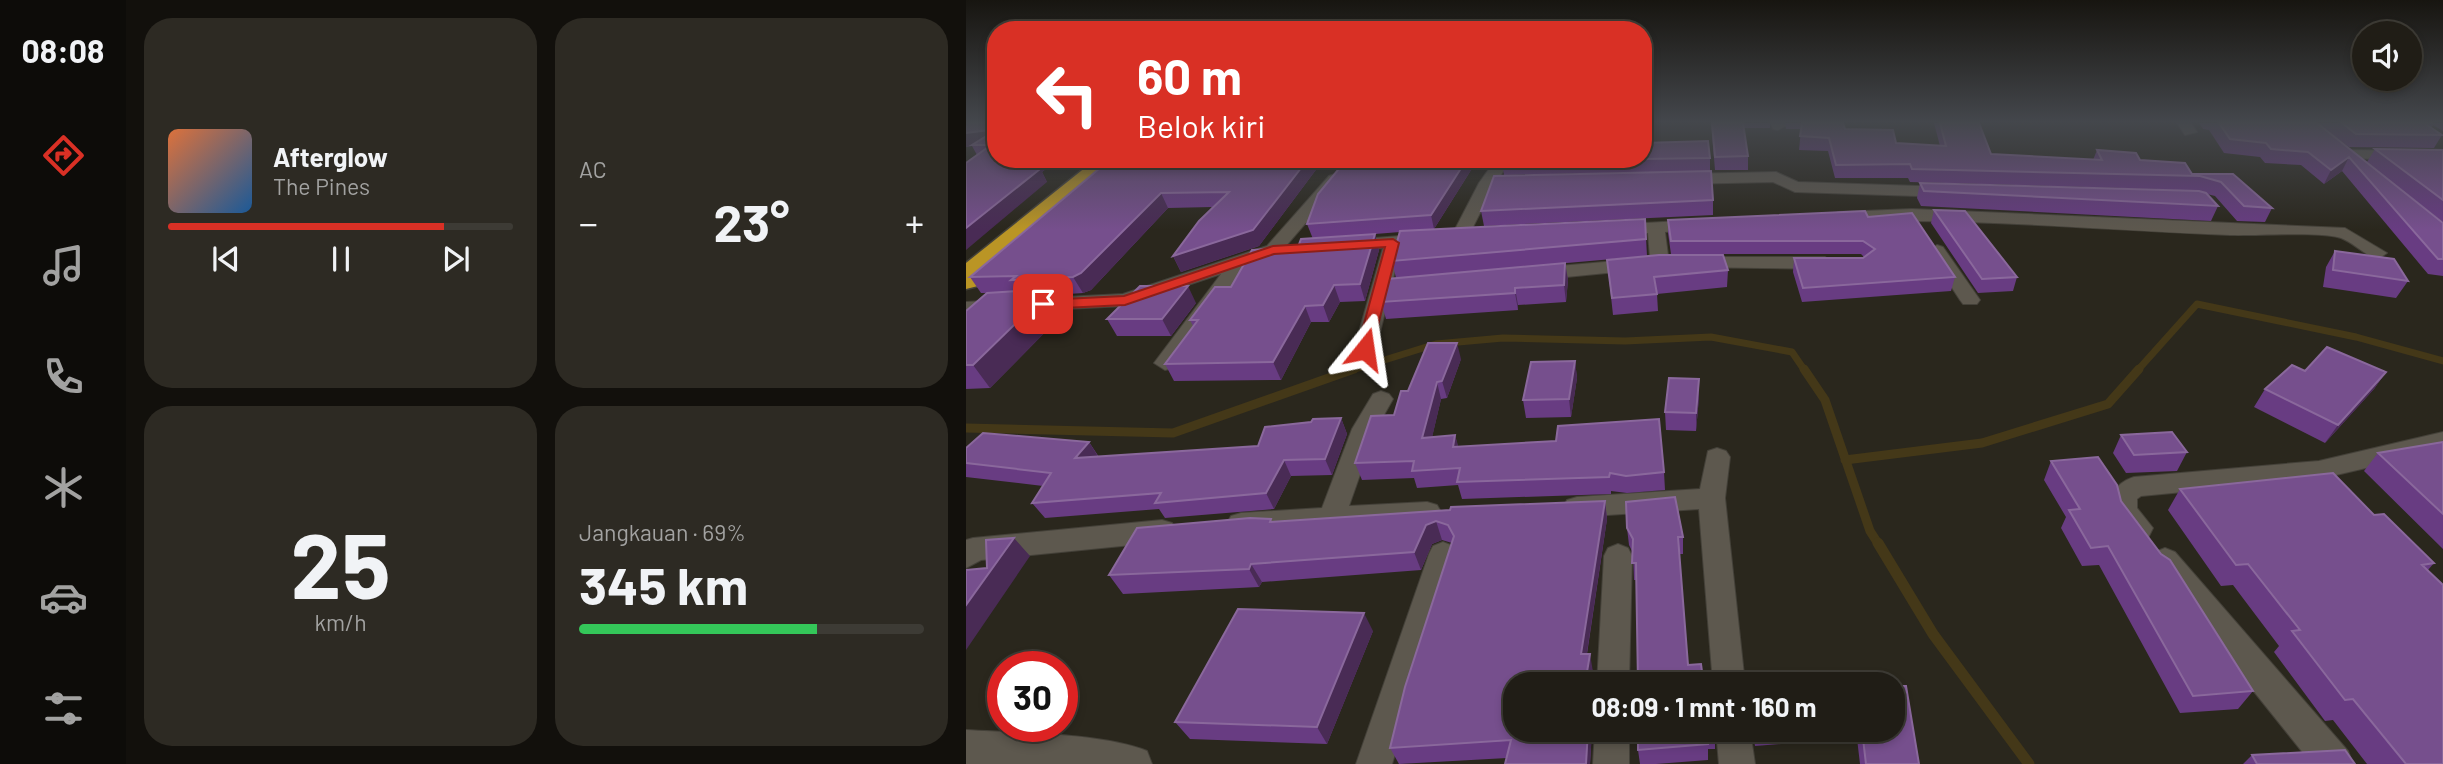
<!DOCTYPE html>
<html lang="id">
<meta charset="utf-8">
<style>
:root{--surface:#201d16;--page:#2d2a23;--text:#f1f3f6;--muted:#a2a2a1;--line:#3d3b35;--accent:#d93025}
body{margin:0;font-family:Barlow,sans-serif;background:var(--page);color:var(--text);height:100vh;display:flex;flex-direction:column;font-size:26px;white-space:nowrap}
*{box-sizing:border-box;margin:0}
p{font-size:23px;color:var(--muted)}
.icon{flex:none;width:38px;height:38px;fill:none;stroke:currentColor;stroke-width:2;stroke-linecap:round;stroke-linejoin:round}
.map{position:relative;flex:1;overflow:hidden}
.panel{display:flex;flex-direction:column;gap:18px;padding:18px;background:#12100c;width:840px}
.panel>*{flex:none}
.guide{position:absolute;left:21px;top:21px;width:665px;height:147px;border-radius:28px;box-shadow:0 4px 10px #0003,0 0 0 2px var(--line);background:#d93025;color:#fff;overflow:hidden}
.controls{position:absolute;left:1386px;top:21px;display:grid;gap:14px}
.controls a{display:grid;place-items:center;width:70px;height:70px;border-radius:50%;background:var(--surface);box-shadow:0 4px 10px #0003,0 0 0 2px var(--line);font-size:35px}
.speed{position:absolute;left:21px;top:651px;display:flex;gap:14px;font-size:35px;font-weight:700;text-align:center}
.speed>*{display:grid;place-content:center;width:91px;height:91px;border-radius:50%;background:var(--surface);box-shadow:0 4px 10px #0003,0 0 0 2px var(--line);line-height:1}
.speed .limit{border:10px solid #d22;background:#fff;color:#111}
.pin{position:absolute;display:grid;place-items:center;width:60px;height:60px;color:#fff;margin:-30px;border-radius:14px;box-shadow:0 4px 10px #0006}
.me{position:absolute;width:77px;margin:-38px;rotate:15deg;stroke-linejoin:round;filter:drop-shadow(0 0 5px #0008)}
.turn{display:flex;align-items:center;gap:24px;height:147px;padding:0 35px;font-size:32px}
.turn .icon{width:91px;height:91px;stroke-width:2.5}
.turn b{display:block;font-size:49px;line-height:60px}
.big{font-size:52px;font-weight:700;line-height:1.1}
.panel .card{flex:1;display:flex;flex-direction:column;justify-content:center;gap:10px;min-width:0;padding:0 24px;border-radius:28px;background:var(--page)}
.panel .dial{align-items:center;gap:0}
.dial b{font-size:91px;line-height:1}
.song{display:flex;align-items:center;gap:21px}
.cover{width:84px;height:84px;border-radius:10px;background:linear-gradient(135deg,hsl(20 70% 55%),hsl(210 70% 35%))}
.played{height:7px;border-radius:4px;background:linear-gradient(90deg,var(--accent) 80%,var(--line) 80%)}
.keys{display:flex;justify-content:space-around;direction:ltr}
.heat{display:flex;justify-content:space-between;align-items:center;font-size:38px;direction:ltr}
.charge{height:10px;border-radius:5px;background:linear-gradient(90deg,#34c759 69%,var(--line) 0)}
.panel .tiles{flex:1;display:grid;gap:18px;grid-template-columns:repeat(2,1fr)}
.trip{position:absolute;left:537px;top:672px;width:402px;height:70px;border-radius:28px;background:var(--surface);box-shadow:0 4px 10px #0003,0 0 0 2px var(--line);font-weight:700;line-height:70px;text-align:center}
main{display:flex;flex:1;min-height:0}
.dock{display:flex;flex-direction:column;width:126px;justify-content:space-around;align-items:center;background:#0d0c09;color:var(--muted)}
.dock .icon{width:49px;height:49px}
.dock .on{color:var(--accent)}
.dock b{font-size:32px;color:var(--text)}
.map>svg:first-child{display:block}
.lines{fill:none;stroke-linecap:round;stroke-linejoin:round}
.stream-far2{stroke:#443818;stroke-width:7}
.stream-far1{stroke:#443818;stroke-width:9}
.stream{stroke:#443818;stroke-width:11}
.street-casing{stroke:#444139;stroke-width:2}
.highway-casing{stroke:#444139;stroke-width:3}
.street{fill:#5d584e;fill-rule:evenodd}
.highway{fill:#ba9525;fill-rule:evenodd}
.wall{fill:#683c82}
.shaded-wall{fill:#492b55}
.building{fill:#764f8d;stroke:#8a689c;stroke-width:2}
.route{fill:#d93025;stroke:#8d1f18;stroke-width:2}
</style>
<main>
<nav class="dock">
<b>08:08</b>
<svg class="icon on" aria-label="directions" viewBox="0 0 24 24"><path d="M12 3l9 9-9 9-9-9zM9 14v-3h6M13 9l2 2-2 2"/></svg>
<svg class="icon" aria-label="music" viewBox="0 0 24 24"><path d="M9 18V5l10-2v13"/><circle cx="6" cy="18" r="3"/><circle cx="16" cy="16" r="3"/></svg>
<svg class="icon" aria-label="phone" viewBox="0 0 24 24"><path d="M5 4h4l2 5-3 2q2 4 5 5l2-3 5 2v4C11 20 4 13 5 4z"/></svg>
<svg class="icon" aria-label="climate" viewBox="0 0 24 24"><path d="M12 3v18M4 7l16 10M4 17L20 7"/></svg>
<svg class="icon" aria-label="car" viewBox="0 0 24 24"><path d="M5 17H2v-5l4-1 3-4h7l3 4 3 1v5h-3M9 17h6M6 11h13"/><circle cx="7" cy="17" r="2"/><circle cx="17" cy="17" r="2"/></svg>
<svg class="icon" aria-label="filters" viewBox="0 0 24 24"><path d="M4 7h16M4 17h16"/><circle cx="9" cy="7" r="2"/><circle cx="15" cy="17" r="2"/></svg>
</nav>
<section class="panel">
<div class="tiles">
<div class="card">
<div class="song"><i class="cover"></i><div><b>Afterglow</b><p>The Pines</p></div></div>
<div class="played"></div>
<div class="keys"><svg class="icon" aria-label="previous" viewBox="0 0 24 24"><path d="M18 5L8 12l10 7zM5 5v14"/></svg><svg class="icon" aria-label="pause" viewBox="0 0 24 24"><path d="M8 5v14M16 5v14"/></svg><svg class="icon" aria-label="next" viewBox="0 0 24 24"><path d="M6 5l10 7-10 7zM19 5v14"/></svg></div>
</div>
<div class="card"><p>AC</p>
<div class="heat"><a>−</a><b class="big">23°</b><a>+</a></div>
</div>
<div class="card dial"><b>25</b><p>km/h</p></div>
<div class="card"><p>Jangkauan · 69%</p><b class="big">345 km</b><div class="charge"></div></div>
</div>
</section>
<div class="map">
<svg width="1477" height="764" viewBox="0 0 1477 764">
<rect width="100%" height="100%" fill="#2a271d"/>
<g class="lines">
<path class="stream-far2" d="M 383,371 L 470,344 L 537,338 L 659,341 L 745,337 L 826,352 L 839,371
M 1171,371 L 1231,304 L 1390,337 L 1477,361"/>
<path class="stream-far1" d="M 838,369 L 859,400 L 904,531 L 913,545
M 0,428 L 207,433 L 388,369
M 879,460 L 1016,443 L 1142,404 L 1173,369"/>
<path class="stream" d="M 912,543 L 967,634 L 1063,764"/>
<g class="street-casing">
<path id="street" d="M 805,123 L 819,123 L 819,126 L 812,130 L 807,129 Z
M 1211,123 L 1225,123 L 1231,132 L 1219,135 Z
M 1381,150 L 1477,151 L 1477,161 L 1376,158 L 1373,155 Z
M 530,159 L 544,162 L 529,183 L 501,239 L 489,239 L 486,235 L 513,183 Z
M 810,172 L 832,182 L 983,187 L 991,192 L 983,197 L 829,192 L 807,182 L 716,184 L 708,179 L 716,174 Z
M 369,174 L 377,179 L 375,182 L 313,254 L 281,265 L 207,368 L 199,370 L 188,363 L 255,274 L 159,306 L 0,314 L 0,302 L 157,294 L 301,246 L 363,176 Z
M 946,209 L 1379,228 L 1421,253 L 1412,259 C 1398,255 1388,243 1375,238 C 1354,231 1290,236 1264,235 C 1133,230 1003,217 872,222 L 863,217 L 872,212 Z
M 733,220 L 739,221 L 742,225 L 739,229 L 699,232 L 703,263 L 701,267 L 570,280 L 560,274 L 570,268 L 684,258 L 682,233 L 642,233 L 639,229 L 642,225 Z
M 460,234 L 466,235 L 469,239 L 466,243 L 435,246 L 410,349 L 407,354 L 391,354 L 388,349 L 417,248 L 383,250 L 374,245 L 383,240 Z
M 971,245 L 977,247 L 1014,300 L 1011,304 L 997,304 L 994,300 L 962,251 Z
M 728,257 L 859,257 L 868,263 L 859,269 L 721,267 L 719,263 Z
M 415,391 L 423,394 L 427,399 L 410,429 L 383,506 L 461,502 L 471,505 L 475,512 L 471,519 L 275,535 L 265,532 L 261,524 L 265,516 L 275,513 L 356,508 L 386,429 L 407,394 Z
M 1477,432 L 1477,450 L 1353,479 L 1175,496 L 1171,499 L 1171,508 L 1187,528 L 1183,536 C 1150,546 1124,491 1168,477 L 1353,461 Z
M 751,448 L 760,451 L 764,457 L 759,498 L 779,684 L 747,684 L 733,509 L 611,517 L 601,514 L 598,507 L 601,500 L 611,497 L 734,489 L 742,451 Z
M 196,520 L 206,523 L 210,531 L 206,539 L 196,542 L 15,560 L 0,568 L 0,540 L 7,538 Z
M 477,542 L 487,546 L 491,554 L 426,764 L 390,764 L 463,554 L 467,546 Z
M 652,544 L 662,548 L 666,556 L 663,684 L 631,684 L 638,556 L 642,548 Z
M 1199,548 L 1209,552 L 1382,751 L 1387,764 L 1346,764 L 1189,568 L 1185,560 L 1189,552 Z
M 0,730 C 50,733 136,733 181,751 L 186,764 L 0,764 Z
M 629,730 L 663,730 L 663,764 L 627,764 Z
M 750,730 L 784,730 L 789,764 L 753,764 Z"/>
</g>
<g class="highway-casing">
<path id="highway" d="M 130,159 L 159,159 L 12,286 L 0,289 L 0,263 Z"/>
</g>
<use href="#street" class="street"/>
<use href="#highway" class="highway"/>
</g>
<path class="wall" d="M 0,123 L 30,123 L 30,159 L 93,159 L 76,172 L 81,182 L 11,155 L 6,146 L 0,147 Z
M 745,123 L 804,123 L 804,128 L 778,128 L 782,156 L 782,170 L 749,170 Z
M 819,123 L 877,123 L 879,129 L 930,143 L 974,146 L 968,123 L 1013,123 L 1025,154 L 1127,160 L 1131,150 L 1226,174 L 1267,174 L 1306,208 L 1299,222 L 1271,221 L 1249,196 L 1241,194 L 1252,206 L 1245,221 L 955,206 L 951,198 L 954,183 L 1228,190 L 944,182 L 942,178 L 869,178 L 862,151 L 833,150 L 835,129 L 820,129 Z
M 1233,123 L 1351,123 L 1401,162 L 1409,149 L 1477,150 L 1477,222 L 1424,181 L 1477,223 L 1477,276 L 1462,274 L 1376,171 L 1358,184 L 1335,165 L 1299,163 L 1294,157 L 1258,153 L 1243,130 L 1237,129 Z
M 1351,123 L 1477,123 L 1477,131 L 1467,125 L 1465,128 L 1476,135 L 1468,148 L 1383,147 Z
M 744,158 L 744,171 L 538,175 L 536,162 Z
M 358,159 L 293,246 L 215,272 L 207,256 L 246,207 L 202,208 L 125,290 L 117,293 L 88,295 L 99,312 L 24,388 L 0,389 L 0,311 L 20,293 L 15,293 L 4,277 L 134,168 Z
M 370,159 L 512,159 L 468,229 L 446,231 L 679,219 L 681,256 L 510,271 L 599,263 L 602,280 L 600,302 L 552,305 L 552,310 L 420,319 L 415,302 L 430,278 L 426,261 L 434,232 L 347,239 L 341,224 L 377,166 L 372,165 Z
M 747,200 L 747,215 L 518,226 L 515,211 Z
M 968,210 L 1051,277 L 1047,291 L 1012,293 L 965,223 Z
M 902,217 L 989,277 L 985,291 L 836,302 L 827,272 L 828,258 L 897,258 L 898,257 L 895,254 L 705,254 L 702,233 L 702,220 Z
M 409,234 L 413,250 L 399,301 L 374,302 L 363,322 L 345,322 L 315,380 L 208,381 L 199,364 L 227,326 L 224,320 L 265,287 Z
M 1369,251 L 1442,281 L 1430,298 L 1357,287 L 1360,267 Z
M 641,260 L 762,270 L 761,287 L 691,294 L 692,311 L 647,315 Z
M 230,303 L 205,336 L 151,336 L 141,319 Z
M 495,359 L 481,398 L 475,399 L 466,437 L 489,435 L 492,447 L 698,472 L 699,490 L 661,493 L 645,491 L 645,494 L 496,499 L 492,485 L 451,488 L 448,478 L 396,480 L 389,463 L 428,415 L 442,391 Z
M 609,361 L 611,378 L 605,417 L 560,418 L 557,400 Z
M 1339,371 L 1420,372 L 1408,389 L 1359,443 L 1288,407 L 1299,389 Z
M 733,397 L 730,431 L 700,430 L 699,412 Z
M 375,418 L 381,434 L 366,475 L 325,476 L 308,509 L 199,518 L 193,509 L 79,518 L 66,503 L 77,486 L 0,477 L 0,448 L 123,442 L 133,457 L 292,446 Z
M 1155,435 L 1221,452 L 1211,471 L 1160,473 L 1147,453 Z
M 1477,441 L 1477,549 L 1398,471 L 1412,453 L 1476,442 Z
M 1085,461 L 1155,501 L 1287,691 L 1272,709 L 1214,713 L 1133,565 L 1116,566 L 1095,528 L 1100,517 L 1078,480 Z
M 1214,489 L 1408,515 L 1468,563 L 1462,570 L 1477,764 L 1401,764 L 1367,720 L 1359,721 L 1308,652 L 1313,646 L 1267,585 L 1255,586 L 1202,510 Z
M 639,501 L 641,519 L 621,654 L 627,672 L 550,730 L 626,730 L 624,764 L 541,758 L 433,764 L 424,748 L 486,543 L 476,540 L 466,544 L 455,570 L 296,582 L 293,587 L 157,594 L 143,575 L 307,522 Z
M 661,528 L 717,537 L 717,554 L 713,554 L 672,684 L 670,580 L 668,580 L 667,553 L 663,545 Z
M 407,631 L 361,744 L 224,739 L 209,722 Z
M 749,730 L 749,749 L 742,749 L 742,760 L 690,764 L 674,764 L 672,750 Z
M 786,730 L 829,730 L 827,743 L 789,746 Z
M 890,730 L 928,730 L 953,764 L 894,764 Z
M 1286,755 L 1389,764 L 1277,764 Z"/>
<path class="shaded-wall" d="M 678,123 L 682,123 L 677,140 L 677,125 Z
M 30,129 L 11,145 L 0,147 L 0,133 Z
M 1383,157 L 1376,171 L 1358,184 L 1365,170 Z
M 68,159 L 93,159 L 76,172 L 81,182 L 0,250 L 0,228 L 53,169 Z
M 342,159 L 358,159 L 293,246 L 215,272 L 207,256 Z
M 501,159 L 512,159 L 468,229 L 465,215 Z
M 195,193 L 202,208 L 125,290 L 117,293 L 107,277 Z
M 409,234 L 413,250 L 399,301 L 394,284 Z
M 599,263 L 602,280 L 600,302 L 598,285 Z
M 368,285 L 374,302 L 363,322 L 357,305 Z
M 222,286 L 230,303 L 205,336 L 196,319 Z
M 549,288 L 552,305 L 552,310 L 549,293 Z
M 85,289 L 99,312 L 24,388 L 7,365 Z
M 339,306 L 345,322 L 315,380 L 307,362 Z
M 491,343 L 495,359 L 481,398 L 476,381 Z
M 609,361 L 611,378 L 605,417 L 603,399 Z
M 1420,372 L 1408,389 L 1359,443 L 1372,425 Z
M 733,379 L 733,397 L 730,431 L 730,413 Z
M 471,382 L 475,399 L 462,455 L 456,438 Z
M 375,418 L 381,434 L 366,475 L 359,459 Z
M 489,435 L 494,452 L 487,447 Z
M 123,442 L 133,458 L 109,458 Z
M 318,460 L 325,476 L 308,509 L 300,493 Z
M 639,501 L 641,519 L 618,672 L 615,654 Z
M 470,521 L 476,540 L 466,544 L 455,570 L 448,552 L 460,525 Z
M 48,538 L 64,556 L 0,650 L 0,605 Z
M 285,564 L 296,582 L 293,587 L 283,569 Z
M 398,613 L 407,631 L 361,744 L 351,727 Z
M 624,654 L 627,672 L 625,684 L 619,684 Z
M 622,730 L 626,730 L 624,764 L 620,764 Z"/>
<path class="building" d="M 0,123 L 30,123 L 30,129 L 0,133 Z
M 746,123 L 777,123 L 782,156 L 749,157 Z
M 836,123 L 877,123 L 879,129 L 927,130 L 930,143 L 980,146 L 974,123 L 1013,123 L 1025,154 L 1136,160 L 1131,150 L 1170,153 L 1174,160 L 1219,163 L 1226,174 L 1267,174 L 1306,208 L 1278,206 L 1255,182 L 1234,176 L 946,169 L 944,164 L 870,165 L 863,138 L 834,136 Z
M 1253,123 L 1351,123 L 1477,223 L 1477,259 L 1472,259 L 1383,157 L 1365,170 L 1342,152 L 1305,149 L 1300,143 L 1264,139 Z
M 1376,123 L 1467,123 L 1458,123 L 1476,135 L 1390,134 Z
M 30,130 L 30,159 L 68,159 L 53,169 L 74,169 L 0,228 L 0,163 L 25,145 L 6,145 Z
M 742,141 L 744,158 L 677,159 L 677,143 Z
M 1409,149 L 1477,150 L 1477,200 Z
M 160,159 L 342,159 L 287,230 L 207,256 L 233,221 L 263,192 L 195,193 L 115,273 L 107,277 L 45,280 L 50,276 L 4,277 L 134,168 L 149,168 Z
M 381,159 L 501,159 L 465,215 L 341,224 L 352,194 Z
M 538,159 L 660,159 L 536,162 Z
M 745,171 L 747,200 L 515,211 L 528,176 Z
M 954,183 L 1233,191 L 1240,193 L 1252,206 L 958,191 Z
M 968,210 L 999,211 L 1051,277 L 1016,279 Z
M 899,211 L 902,217 L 946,213 L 989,277 L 837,288 L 828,258 L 897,258 L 909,249 L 897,241 L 705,241 L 702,220 Z
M 679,219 L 680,239 L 426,261 L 434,231 Z
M 409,234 L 394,284 L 368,285 L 357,305 L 339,306 L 307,362 L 199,364 L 232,320 L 224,320 L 249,287 L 265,287 L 286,250 L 332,247 L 335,239 Z
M 1369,251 L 1428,259 L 1442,281 L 1367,270 Z
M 693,255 L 757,255 L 762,270 L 688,277 L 691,294 L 646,298 L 641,260 Z
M 599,263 L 598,285 L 549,288 L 549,293 L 415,302 L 421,279 Z
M 174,286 L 222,286 L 196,319 L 141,319 Z
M 85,289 L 7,365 L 0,365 L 0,311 L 21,293 Z
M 462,343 L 491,343 L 476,381 L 471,382 L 456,438 L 489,435 L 487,447 L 590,441 L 592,426 L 693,419 L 698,472 L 660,476 L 644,473 L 643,477 L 491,482 L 494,468 L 446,471 L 448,461 L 389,463 L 405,416 L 428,415 L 435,391 L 442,391 Z
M 1361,347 L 1420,372 L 1372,425 L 1299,389 L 1326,365 L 1339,371 Z
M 609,361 L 603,399 L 557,400 L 565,362 Z
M 703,378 L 733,379 L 730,413 L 699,412 Z
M 375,418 L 359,459 L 318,460 L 300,493 L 189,503 L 195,493 L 66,503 L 85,473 L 0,463 L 0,448 L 17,433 L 123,442 L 109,458 L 292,446 L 299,427 L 345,422 L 347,419 Z
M 1206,432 L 1221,452 L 1168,455 L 1155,435 Z
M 1477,442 L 1477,514 L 1412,453 Z
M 1132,457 L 1151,485 L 1155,501 L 1195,554 L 1204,560 L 1287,691 L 1227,696 L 1142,546 L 1125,548 L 1103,510 L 1114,509 L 1085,461 Z
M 1367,473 L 1408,515 L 1418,514 L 1468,563 L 1456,565 L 1477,585 L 1477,764 L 1440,764 L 1387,699 L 1379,700 L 1326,631 L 1334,630 L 1282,564 L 1270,565 L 1214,489 Z
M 709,497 L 717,537 L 712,537 L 722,665 L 735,664 L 737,679 L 821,674 L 822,684 L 672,684 L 670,563 L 666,563 L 667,539 L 661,528 L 660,502 Z
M 639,501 L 615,654 L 624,654 L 619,684 L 550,684 L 550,730 L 622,730 L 620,764 L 539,764 L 545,740 L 424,748 L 439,687 L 488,536 L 482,525 L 470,521 L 460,525 L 448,552 L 285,564 L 283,569 L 143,575 L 171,528 L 284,518 L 305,519 L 304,522 L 484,510 L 485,507 Z
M 48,538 L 0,605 L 0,570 L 21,568 L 20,540 Z
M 272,609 L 398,613 L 351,727 L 209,722 Z
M 928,686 L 940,686 L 953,764 L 900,764 L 896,730 L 928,730 Z
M 672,730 L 749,730 L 749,733 L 741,733 L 742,744 L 672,750 Z
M 1379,750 L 1389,764 L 1291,764 L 1286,755 Z"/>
<linearGradient id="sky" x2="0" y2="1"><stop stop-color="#171510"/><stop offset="0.53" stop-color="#44474c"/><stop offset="1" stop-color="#44474c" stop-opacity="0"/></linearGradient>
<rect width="1477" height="230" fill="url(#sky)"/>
<path class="route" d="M 427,239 L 433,243 L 406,349 L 399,354 L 391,349 L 419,247 L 308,254 L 159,305 L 77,309 L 70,304 L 77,300 L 158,296 L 307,246 Z"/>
</svg>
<div class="controls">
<a><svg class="icon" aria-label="sound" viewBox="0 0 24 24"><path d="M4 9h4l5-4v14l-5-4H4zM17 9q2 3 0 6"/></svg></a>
</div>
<div class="speed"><div class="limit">30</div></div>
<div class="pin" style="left:77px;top:304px;background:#d93025"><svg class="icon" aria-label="arrive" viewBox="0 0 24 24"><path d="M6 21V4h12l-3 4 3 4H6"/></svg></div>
<svg class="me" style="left:399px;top:349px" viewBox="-20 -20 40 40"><path d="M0-17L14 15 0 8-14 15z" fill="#d93025" stroke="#fff" stroke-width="4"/></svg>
<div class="trip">08:09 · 1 mnt · 160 m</div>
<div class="guide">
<div class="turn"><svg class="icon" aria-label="left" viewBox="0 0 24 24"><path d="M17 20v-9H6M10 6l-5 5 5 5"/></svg><div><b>60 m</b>Belok kiri</div></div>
</div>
</div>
</main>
